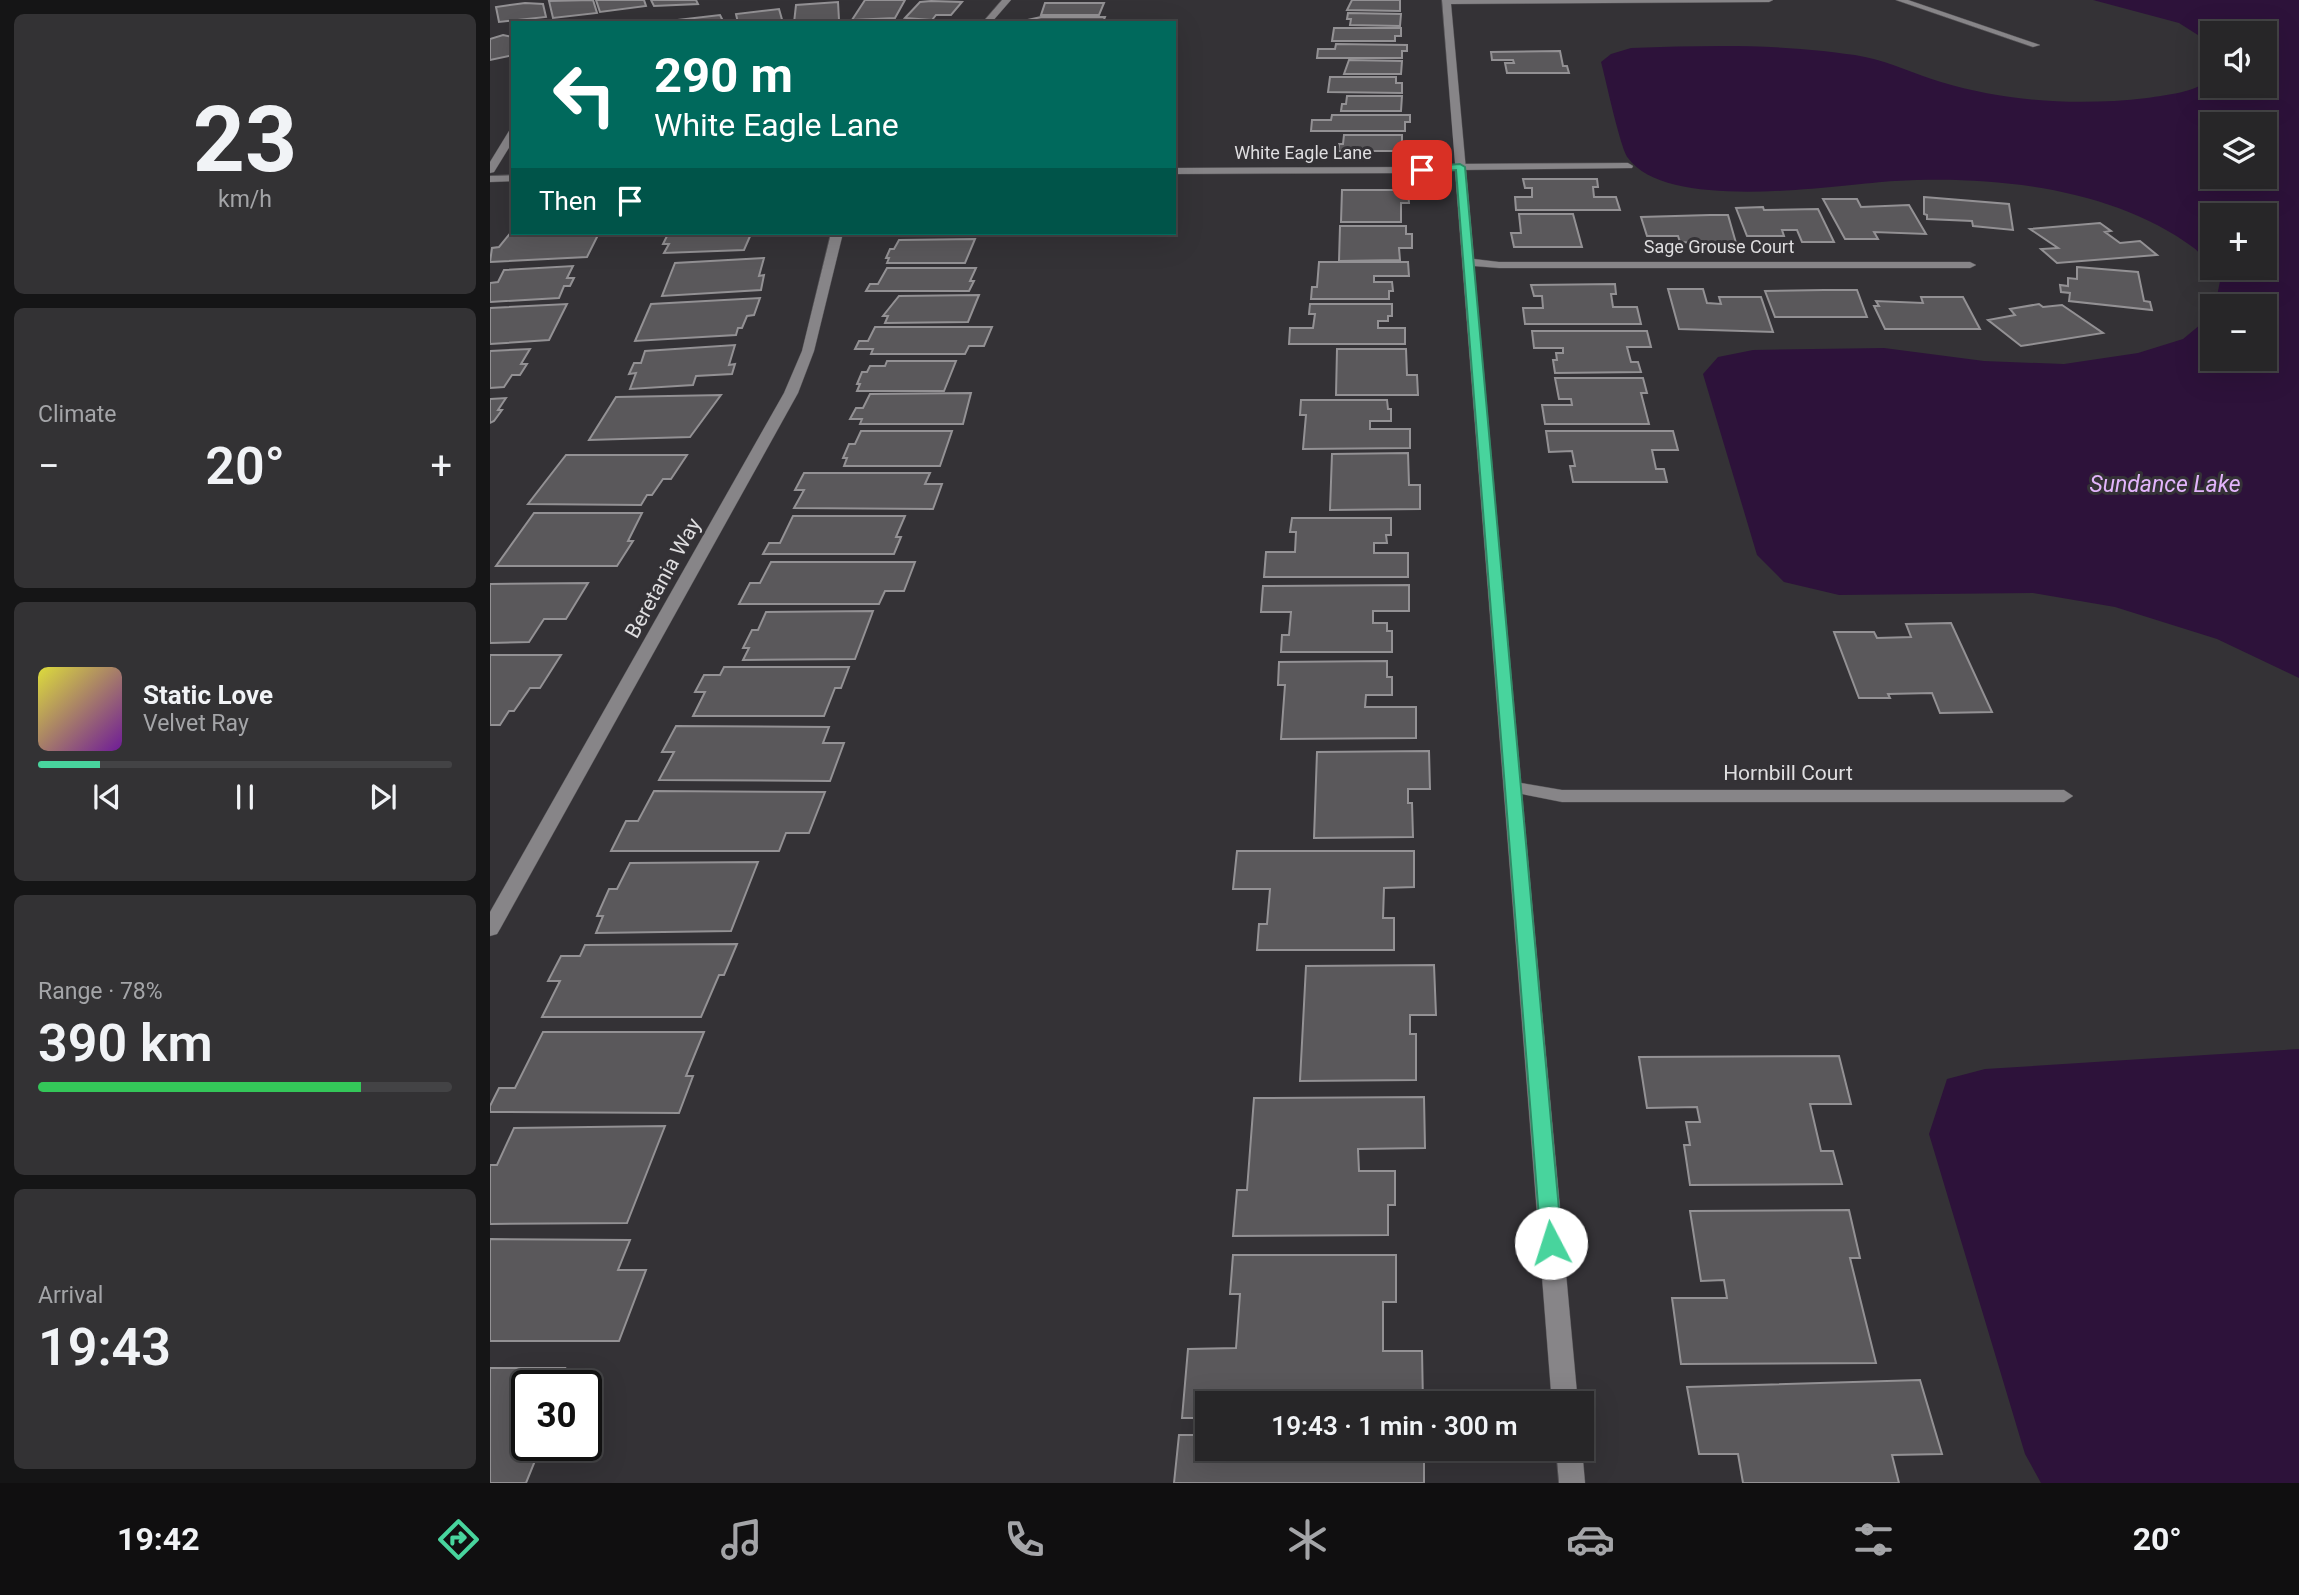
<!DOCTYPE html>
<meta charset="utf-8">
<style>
:root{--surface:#272628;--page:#333234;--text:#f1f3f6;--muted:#a4a5a8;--line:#434345;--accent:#48d49d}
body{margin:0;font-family:Roboto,sans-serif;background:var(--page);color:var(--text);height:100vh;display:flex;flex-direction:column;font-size:26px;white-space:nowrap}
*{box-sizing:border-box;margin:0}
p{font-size:23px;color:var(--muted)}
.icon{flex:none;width:38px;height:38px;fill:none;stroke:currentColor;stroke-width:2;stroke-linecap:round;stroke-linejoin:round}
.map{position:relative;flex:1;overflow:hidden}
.details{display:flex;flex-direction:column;gap:14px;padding:14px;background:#151516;width:490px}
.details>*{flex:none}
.banner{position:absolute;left:21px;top:21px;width:665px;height:214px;border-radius:0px;box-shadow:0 7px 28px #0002,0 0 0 2px var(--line);background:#00695c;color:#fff;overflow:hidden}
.fabs{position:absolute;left:1710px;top:21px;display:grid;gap:14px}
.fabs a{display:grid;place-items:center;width:77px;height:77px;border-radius:0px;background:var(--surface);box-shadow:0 7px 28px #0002,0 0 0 2px var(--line);font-size:35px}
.speed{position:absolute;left:21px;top:1370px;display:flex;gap:14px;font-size:35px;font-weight:700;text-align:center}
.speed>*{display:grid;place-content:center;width:91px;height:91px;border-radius:50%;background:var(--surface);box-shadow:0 7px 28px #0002,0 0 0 2px var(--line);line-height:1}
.speed .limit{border:4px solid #111;border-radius:10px;background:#fff;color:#111}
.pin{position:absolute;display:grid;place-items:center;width:60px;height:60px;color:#fff;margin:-30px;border-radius:14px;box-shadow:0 4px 10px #0006}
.me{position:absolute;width:77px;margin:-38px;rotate:355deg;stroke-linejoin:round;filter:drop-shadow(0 0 5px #0008)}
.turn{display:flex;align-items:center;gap:24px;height:147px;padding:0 28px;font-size:32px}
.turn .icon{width:91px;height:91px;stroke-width:2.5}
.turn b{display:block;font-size:49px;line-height:60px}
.then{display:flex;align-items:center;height:66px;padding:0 28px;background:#0003;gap:14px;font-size:26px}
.big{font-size:52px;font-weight:600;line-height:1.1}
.details .widget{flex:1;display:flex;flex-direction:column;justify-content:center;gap:10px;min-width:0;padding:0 24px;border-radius:10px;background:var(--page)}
.details .dial{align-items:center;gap:0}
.dial b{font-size:91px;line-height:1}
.song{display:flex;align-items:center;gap:21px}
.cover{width:84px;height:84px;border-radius:10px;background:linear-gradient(135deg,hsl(60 70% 55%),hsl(280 70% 35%))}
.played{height:7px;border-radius:4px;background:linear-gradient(90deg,var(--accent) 15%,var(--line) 15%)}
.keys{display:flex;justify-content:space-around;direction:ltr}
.heat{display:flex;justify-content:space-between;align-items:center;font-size:38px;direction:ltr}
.charge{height:10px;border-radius:5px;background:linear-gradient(90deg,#34c759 78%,var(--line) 0)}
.trip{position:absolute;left:705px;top:1391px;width:399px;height:70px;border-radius:0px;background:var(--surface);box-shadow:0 7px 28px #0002,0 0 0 2px var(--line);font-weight:600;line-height:70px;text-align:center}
.tab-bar{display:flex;height:112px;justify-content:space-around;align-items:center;background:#100f10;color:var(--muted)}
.tab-bar .icon{width:49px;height:49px}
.tab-bar .on{color:var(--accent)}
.tab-bar b{font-size:32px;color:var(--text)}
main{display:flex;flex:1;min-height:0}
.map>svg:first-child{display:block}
.water{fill:#2d123a;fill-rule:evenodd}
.building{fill:#5a585b;stroke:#939194;stroke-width:2}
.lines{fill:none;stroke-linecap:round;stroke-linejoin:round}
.service-casing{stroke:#535154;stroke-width:1}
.minor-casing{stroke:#535154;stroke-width:1}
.service{fill:#878588;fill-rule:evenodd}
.minor{fill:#878588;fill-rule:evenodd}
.route{fill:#48d49d;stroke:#2f8a66;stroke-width:2}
.labels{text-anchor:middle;stroke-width:6;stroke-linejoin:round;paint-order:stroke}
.far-street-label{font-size:18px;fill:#dfdee0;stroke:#343236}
.street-label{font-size:21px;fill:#dfdee0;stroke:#343236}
.water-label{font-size:23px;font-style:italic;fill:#e2b4fb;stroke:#343236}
</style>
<main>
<section class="details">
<div class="widget dial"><b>23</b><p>km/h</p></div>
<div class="widget"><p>Climate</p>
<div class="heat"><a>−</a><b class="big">20°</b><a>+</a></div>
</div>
<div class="widget">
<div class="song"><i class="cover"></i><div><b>Static Love</b><p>Velvet Ray</p></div></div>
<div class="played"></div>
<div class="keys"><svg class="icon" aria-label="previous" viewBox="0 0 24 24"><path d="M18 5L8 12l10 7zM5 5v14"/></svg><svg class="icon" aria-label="pause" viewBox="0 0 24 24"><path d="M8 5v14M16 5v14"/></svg><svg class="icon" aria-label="next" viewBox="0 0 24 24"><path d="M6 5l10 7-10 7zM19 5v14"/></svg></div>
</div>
<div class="widget"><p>Range · 78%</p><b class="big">390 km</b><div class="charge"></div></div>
<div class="widget"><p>Arrival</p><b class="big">19:43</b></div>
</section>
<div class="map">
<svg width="1809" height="1483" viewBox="0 0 1809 1483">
<rect width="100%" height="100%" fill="#343236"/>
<path class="water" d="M 1603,0 L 1809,0 L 1809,678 L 1727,639 L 1625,607 L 1543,593 L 1349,595 L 1294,582 L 1267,555 L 1213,374 L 1228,357 L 1263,350 L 1394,348 L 1494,361 L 1574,364 L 1648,353 L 1693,339 L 1722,315 L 1722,359 L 1774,359 L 1774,306 L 1725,306 L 1730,281 C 1722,271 1714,256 1704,248 C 1624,188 1503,175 1405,181 C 1344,185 1178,213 1138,158 C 1130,147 1116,80 1111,62 L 1121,54 L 1141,48 C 1205,46 1270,44 1333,51 C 1347,53 1362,54 1375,57 C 1401,62 1426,75 1451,82 C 1517,102 1589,106 1657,98 C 1677,95 1707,92 1722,78 L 1722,86 L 1774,86 L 1774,33 L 1722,33 L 1722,44 L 1689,23 ZM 1722,124 L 1774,124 L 1774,177 L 1722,177 ZM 1722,215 L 1774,215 L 1774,268 L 1722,268 Z
M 1809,1049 L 1809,1483 L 1551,1483 L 1535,1454 L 1439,1134 L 1457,1079 L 1495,1069 Z"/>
<path class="building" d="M 103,0 L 107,13 L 63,18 L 59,1 Z
M 106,0 L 154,0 L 156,6 L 110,12 Z
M 161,0 L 206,0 L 208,4 L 164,6 Z
M 375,0 L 415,0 L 405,18 L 362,20 Z
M 862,0 L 910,0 L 910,11 L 857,10 Z
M 348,2 L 349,20 L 304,23 L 306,5 Z
M 430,2 L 441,1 L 472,2 L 461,15 L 446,15 L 442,20 L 415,18 Z
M 35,3 L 53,4 L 56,17 L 9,22 L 6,7 Z
M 555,3 L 614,3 L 609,15 L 551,15 Z
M 289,9 L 293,23 L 248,23 L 246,14 Z
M 858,13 L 911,14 L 910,26 L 860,25 L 861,19 L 857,19 Z
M 230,15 L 234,23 L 170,22 Z
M 551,17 L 615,17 L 613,22 L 622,22 L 536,23 L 538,20 Z
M 844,28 L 911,28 L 911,36 L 905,36 L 905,41 L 842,41 Z
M 13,35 L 23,37 L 23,55 L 0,60 L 0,39 Z
M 846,44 L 917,45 L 917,51 L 912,51 L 912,58 L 827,58 L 828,49 L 845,49 Z
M 1070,51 L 1073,66 L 1077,66 L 1079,73 L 1017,73 L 1015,63 L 1024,63 L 1023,60 L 1002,60 L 1001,52 Z
M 859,60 L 912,61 L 911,74 L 854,74 Z
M 840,77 L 906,77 L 906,83 L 912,83 L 912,93 L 838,92 Z
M 857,96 L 912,96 L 911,111 L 851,111 L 852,104 L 856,104 Z
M 842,115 L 920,115 L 920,122 L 915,122 L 915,131 L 821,131 L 822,120 L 841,120 Z
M 854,135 L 912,135 L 912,151 L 848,151 L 849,144 L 853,144 Z
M 1033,179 L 1107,179 L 1108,187 L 1103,187 L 1104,197 L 1126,197 L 1130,210 L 1026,210 L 1025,197 L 1042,197 L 1042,188 L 1035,188 Z
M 852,190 L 918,190 L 919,203 L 911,203 L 911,222 L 851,222 Z
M 1434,197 L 1519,204 L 1523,230 L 1483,226 L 1482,221 L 1437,219 L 1437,215 L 1434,214 Z
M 1333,199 L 1367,199 L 1371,207 L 1419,205 L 1436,234 L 1384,232 L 1388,239 L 1355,239 Z
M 1273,207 L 1274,210 L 1328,209 L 1344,242 L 1312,242 L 1307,230 L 1292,230 L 1294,236 L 1257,236 L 1246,208 Z
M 1029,214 L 1083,214 L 1092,247 L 1024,247 L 1021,233 L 1031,233 Z
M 1220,215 L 1238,215 L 1246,243 L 1209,245 L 1208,243 L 1190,242 L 1188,236 L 1157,236 L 1151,217 Z
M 1610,223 L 1621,231 L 1615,232 L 1630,243 L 1650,241 L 1667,255 L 1567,263 L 1551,249 L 1568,248 L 1540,229 Z
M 850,226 L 916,226 L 916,234 L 922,234 L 922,248 L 909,248 L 910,260 L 849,261 Z
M 22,231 L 23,233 L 109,233 L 97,257 L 0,262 L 2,248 L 9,247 Z
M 184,233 L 266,233 L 261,234 L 254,250 L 174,253 L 179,244 L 173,244 L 177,236 Z
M 408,233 L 505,233 L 503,236 L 406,236 Z
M 485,239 L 475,263 L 397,263 L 399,258 L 396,258 L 400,249 L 404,249 L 409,240 Z
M 274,258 L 269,276 L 274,275 L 271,290 L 172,296 L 185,263 Z
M 829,262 L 918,262 L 919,276 L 884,276 L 884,282 L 902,282 L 903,291 L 899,291 L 899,299 L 821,299 L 822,287 L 827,287 Z
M 83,266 L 77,278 L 84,278 L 80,286 L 74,286 L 69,298 L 0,302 L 0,283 L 8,282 L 14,270 Z
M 1587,267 L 1648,272 L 1654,301 L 1660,302 L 1662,310 L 1579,301 L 1580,293 L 1571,292 L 1570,285 L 1578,286 L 1578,278 L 1587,279 Z
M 397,268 L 486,268 L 480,281 L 484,281 L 479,291 L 376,291 L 380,284 L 388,284 Z
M 1125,284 L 1126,294 L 1121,294 L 1123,307 L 1147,307 L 1151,324 L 1035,324 L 1033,308 L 1053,308 L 1052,296 L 1044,296 L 1041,285 Z
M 1178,289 L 1213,289 L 1217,303 L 1231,304 L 1229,297 L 1271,297 L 1283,332 L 1189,329 Z
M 1334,290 L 1367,290 L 1377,317 L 1285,317 L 1275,291 Z
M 489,295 L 478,322 L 395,323 L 398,316 L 393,316 L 409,296 Z
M 1431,297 L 1473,297 L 1490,329 L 1395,329 L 1384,306 L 1389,306 L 1386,301 L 1433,303 Z
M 270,298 L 264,315 L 257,316 L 252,328 L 248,328 L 246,335 L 145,341 L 161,304 Z
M 77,304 L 59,340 L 0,344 L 0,308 Z
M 820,304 L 902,304 L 902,316 L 898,316 L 898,321 L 888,321 L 888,328 L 915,328 L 915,344 L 799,344 L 800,328 L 823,328 L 825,314 L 819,314 Z
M 1549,304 L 1553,307 L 1572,305 L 1613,333 L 1531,346 L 1498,320 L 1525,315 L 1520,309 Z
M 385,327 L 502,327 L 494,346 L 479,346 L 475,354 L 381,354 L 383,349 L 365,349 L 369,341 L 378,341 Z
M 1042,331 L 1157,331 L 1161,347 L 1137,347 L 1141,362 L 1148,362 L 1151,372 L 1065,373 L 1063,360 L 1067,360 L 1066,353 L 1073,353 L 1073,348 L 1044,348 Z
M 245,345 L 239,365 L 245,364 L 242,374 L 206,376 L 203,385 L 140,389 L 146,373 L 139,374 L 144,363 L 151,363 L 155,351 Z
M 40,349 L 31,364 L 37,364 L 30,375 L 22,375 L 14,387 L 0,388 L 0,351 Z
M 847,349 L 916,349 L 917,375 L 927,375 L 928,395 L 846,395 Z
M 397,361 L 466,361 L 454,391 L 367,391 L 370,384 L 367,384 L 372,372 L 377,372 L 380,366 L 395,366 Z
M 1065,378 L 1153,378 L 1157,393 L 1151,393 L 1159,424 L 1055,424 L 1052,405 L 1082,405 L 1081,399 L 1069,399 Z
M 481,393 L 473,424 L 370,424 L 372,419 L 360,419 L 366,408 L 373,408 L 380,394 Z
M 231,395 L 200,437 L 99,440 L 126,397 Z
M 16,398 L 8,410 L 12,410 L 4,421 L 0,423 L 0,399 Z
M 811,400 L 897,400 L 898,409 L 901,409 L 901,421 L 880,421 L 880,429 L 920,429 L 920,448 L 813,449 L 816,415 L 810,415 Z
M 371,431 L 462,431 L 450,466 L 354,466 L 357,458 L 353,458 L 359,444 L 365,444 Z
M 1056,431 L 1183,431 L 1188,450 L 1162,450 L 1166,469 L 1174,469 L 1177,482 L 1083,482 L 1080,466 L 1085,466 L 1082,451 L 1059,452 Z
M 918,453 L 919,485 L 930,485 L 930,509 L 840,510 L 842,454 Z
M 76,455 L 197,455 L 181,479 L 173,479 L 162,495 L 157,495 L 151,505 L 38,504 Z
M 314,473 L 440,473 L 435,484 L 452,484 L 443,509 L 304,508 L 314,490 L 305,490 Z
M 44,513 L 152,513 L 138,541 L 143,541 L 127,566 L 6,566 Z
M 303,516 L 415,516 L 406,537 L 411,537 L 404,554 L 273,554 L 279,543 L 290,543 Z
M 802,518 L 901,518 L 901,535 L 896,535 L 897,543 L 884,543 L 884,553 L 918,553 L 918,577 L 774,577 L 776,552 L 805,552 L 806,532 L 800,532 Z
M 281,562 L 425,562 L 414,591 L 395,591 L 389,604 L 249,604 L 260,583 L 270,583 Z
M 98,583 L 76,619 L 54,619 L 39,642 L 0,643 L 0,584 Z
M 919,585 L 919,611 L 883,611 L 883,623 L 897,623 L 897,631 L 902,631 L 902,652 L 791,652 L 792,635 L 799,635 L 801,612 L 771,612 L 773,586 Z
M 383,611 L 365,659 L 253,660 L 259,648 L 253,648 L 262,630 L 268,630 L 276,612 Z
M 1461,623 L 1502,712 L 1450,713 L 1442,693 L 1398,694 L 1400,698 L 1369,698 L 1344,632 L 1384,632 L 1387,638 L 1421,637 L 1416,624 Z
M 0,655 L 71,655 L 50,688 L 40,688 L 24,711 L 19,711 L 10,725 L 0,725 Z
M 897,661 L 897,677 L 902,677 L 902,695 L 876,695 L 875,707 L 926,707 L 926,738 L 791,739 L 795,685 L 788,685 L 789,662 Z
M 234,667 L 359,667 L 351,688 L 345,688 L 334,716 L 203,716 L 215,692 L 205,692 L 214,675 L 230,675 Z
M 186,726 L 339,727 L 333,743 L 354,743 L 340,781 L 169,780 L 184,752 L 172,752 Z
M 939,751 L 940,789 L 918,789 L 918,803 L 922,803 L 923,837 L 824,838 L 827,752 Z
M 164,791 L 335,792 L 319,833 L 296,833 L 289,851 L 121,851 L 136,821 L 148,821 Z
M 747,851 L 924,851 L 924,887 L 894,888 L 893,918 L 904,918 L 904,950 L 767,950 L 769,924 L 777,924 L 780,889 L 743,889 Z
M 268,862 L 241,931 L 106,933 L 113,916 L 107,916 L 119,889 L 127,889 L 140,863 Z
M 247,944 L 234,975 L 229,975 L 211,1017 L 52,1017 L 70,981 L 58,981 L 71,956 L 90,956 L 95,945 Z
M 944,965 L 946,1015 L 920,1015 L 920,1034 L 926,1034 L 926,1080 L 810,1081 L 816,966 Z
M 53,1032 L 214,1032 L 196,1076 L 203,1076 L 189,1113 L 0,1112 L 0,1106 L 9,1088 L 25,1088 Z
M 1349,1056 L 1361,1104 L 1320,1104 L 1331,1151 L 1343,1151 L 1352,1184 L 1200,1185 L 1194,1145 L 1200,1145 L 1196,1122 L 1210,1122 L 1207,1107 L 1157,1108 L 1149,1057 Z
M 934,1097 L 935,1148 L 868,1149 L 869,1171 L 905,1171 L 905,1205 L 898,1205 L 898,1235 L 743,1236 L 747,1190 L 757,1190 L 764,1098 Z
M 175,1126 L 137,1223 L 0,1224 L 0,1165 L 7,1165 L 24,1128 Z
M 1359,1210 L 1370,1258 L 1360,1258 L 1386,1363 L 1191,1364 L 1182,1298 L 1237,1298 L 1234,1280 L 1211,1281 L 1200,1211 Z
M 0,1239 L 140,1240 L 128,1270 L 156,1270 L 129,1341 L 0,1341 Z
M 743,1255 L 906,1255 L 906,1302 L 893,1302 L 893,1351 L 932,1351 L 933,1404 L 718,1404 L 718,1418 L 692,1418 L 698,1349 L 746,1348 L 750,1294 L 740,1294 Z
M 0,1368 L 75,1368 L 68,1386 L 37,1386 L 37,1446 L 51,1446 L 36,1483 L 0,1483 Z
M 1430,1380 L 1452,1454 L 1402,1455 L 1409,1483 L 1253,1483 L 1248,1454 L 1209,1454 L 1197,1387 Z
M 689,1435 L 718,1435 L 718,1449 L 934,1449 L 934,1483 L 684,1483 Z"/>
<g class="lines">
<g class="service-casing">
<path id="service" d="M 1138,163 L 1143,166 L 1142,168 L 970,170 L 965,167 L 970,164 Z"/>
</g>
<g class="minor-casing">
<path id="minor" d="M 512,0 L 521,0 L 501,23 L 492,23 Z
M 952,0 L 1283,0 L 1279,2 L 961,4 L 984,259 L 1009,262 L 1480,262 L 1486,265 L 1480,268 L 1009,268 L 984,266 L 1031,783 L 1072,790 L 1574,790 L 1583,796 L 1574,802 L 1072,802 L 1032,794 L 1088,1404 L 1062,1404 L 965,170 L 932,173 L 684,174 L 684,168 L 932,167 L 965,164 Z
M 1406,0 L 1418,0 L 1550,45 L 1543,47 Z
M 23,130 L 23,141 L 4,172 L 0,173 L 0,162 L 19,131 Z
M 23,175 L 23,181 L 0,182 L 0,176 Z
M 341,233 L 353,233 L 324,351 L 308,393 L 10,929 L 7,934 L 0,936 L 0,912 L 294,393 L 312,351 Z
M 1066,1449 L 1092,1449 L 1095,1483 L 1069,1483 Z"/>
</g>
<use href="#service" class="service"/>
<use href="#minor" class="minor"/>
</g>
<path class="route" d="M 970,164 L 975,167 L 1072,1243 L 1069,1249 L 1061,1252 L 1054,1249 L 1051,1243 L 966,170 L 932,173 L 927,170 L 932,167 Z"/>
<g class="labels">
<g class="far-street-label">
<text x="813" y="159">White Eagle Lane</text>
<text x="1229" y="253">Sage Grouse Court</text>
</g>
<g class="street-label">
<text transform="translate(173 578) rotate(-61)" y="7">Beretania Way</text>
<text x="1298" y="780">Hornbill Court</text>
</g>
<g class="water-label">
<text x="1675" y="492">Sundance Lake</text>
</g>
</g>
</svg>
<div class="fabs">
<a><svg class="icon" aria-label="sound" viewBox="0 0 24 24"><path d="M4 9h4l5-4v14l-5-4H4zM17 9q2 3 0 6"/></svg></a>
<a><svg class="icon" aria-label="layers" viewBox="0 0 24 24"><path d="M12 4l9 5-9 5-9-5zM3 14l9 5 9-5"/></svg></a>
<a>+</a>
<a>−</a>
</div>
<div class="speed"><div class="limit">30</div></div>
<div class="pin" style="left:932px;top:170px;background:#d93025"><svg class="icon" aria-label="arrive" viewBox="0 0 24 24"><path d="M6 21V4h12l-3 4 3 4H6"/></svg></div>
<svg class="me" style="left:1061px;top:1243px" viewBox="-20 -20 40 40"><circle r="19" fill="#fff"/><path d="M0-13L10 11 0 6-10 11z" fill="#48d49d"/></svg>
<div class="trip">19:43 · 1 min · 300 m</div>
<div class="banner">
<div class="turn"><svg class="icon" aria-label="left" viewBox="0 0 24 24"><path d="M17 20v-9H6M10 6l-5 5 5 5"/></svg><div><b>290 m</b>White Eagle Lane</div></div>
<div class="then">Then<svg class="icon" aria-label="arrive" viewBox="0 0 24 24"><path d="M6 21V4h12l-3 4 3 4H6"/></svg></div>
</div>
</div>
</main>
<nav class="tab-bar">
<b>19:42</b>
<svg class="icon on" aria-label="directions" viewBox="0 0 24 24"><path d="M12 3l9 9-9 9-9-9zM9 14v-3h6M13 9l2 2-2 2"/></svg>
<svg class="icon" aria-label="music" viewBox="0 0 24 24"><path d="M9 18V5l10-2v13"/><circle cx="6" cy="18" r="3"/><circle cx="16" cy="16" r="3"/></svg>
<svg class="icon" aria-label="phone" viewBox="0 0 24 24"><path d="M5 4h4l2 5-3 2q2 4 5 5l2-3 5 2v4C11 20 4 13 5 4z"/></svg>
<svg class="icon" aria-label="climate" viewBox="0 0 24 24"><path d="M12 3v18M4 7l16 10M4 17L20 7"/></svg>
<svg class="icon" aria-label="car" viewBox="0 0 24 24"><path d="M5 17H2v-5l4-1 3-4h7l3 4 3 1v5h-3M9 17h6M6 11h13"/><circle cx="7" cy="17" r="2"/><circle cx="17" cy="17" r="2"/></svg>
<svg class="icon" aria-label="filters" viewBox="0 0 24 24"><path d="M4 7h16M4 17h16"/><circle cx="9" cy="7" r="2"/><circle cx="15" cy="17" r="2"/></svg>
<b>20°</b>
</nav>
